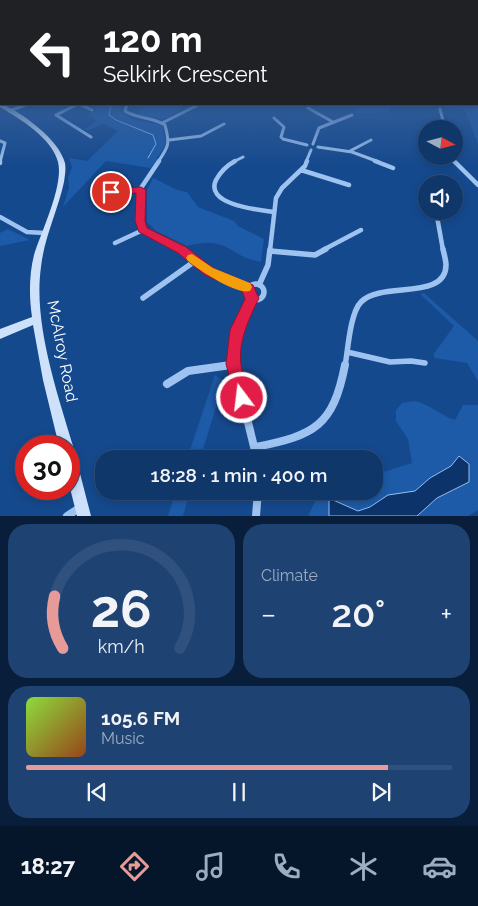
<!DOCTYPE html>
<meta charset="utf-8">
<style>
:root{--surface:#10376a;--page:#1e4272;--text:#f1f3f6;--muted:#9cacc1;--line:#30517e;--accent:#e69b98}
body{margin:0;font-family:Raleway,sans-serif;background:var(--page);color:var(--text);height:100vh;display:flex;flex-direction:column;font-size:19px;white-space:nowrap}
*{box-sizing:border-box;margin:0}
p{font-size:16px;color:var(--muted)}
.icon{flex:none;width:28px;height:28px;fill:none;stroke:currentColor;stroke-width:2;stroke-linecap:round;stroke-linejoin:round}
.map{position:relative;height:516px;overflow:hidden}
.panel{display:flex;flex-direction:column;gap:8px;padding:8px;background:#091e3a;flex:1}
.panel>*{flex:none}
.top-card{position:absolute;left:0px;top:0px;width:479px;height:105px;box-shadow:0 2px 8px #0003,0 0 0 1px var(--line);background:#202124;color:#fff;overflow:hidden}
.needle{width:32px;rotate:97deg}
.tools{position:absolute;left:418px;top:120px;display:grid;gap:10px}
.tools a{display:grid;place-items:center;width:45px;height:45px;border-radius:50%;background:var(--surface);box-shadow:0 2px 8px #0003,0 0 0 1px var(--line);font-size:25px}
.speed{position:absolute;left:15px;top:435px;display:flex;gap:10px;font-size:25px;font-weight:700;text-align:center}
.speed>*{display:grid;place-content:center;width:65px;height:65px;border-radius:50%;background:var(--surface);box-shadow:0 2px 8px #0003,0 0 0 1px var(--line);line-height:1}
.speed .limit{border:8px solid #d22;background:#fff;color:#111}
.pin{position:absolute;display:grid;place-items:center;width:42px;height:42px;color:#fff;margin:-21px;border:2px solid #fff;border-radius:50%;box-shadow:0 1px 5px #0007}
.me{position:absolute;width:55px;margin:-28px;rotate:345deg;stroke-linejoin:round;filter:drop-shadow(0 0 4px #0008)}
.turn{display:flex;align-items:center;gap:18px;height:105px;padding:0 20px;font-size:22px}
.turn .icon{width:65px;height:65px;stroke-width:2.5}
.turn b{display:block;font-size:35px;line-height:42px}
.big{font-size:38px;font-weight:600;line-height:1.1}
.panel .widget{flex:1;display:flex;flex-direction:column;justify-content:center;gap:8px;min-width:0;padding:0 18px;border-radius:20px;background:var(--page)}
.panel .dial{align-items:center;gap:0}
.dial svg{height:130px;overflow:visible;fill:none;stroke:var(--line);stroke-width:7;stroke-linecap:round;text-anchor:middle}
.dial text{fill:var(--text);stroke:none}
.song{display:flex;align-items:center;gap:15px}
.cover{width:60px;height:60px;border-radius:8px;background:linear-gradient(135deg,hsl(90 70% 55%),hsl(20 70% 35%))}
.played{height:5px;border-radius:2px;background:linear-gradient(90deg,var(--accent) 85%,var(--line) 85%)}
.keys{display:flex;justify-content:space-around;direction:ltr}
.heat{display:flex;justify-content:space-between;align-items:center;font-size:28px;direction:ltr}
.panel .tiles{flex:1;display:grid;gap:8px;grid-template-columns:1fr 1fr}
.widget:last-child{grid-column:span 2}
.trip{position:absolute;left:95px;top:450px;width:288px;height:50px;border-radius:20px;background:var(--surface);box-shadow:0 2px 8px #0003,0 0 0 1px var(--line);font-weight:600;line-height:50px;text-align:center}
.menu{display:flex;height:80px;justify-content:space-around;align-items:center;background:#06162a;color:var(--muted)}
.menu .icon{width:35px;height:35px}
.menu .active{color:var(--accent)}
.menu b{font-size:22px;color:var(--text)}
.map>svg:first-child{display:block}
.green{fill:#1d5aa7}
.water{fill:#0d346a;stroke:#91bef3}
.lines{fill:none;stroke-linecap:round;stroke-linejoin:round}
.stream{stroke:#91bef3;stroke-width:1}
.street-far3{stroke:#9fc3f0;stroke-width:3}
.street-far2{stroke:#9fc3f0;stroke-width:4.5}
.street-far1{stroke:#9fc3f0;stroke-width:5.5}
.street{stroke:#9fc3f0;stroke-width:8}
.secondary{fill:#cde1fb;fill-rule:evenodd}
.route{fill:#e11d48;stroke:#92132f}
.slow{fill:#f59e0b}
.labels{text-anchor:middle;stroke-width:5;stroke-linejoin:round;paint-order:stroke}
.street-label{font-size:16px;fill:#fff;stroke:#15498d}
</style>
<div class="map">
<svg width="478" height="516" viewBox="0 0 478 516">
<rect width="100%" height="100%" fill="#15498d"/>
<path class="green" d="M 478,94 L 478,144 L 465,110 L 438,106 L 441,104 L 478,104 Z
M 86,104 L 123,104 L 121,108 C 126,124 151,119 163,127 L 166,144 L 151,168 L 106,161 L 63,207 L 69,188 L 68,178 L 72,167 L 69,158 L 87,161 L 118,131 L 104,124 L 88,130 L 84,129 L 97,121 L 89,114 L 98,109 Z
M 147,104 L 182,104 L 181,110 L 164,119 L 139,115 L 138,113 Z
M 357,104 L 391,104 L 388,113 C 376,111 365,115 353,112 L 357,109 Z
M 153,178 C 163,182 178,192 187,192 L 198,207 L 234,221 L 238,226 L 264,239 L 261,262 C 227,256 229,235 187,246 L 156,231 L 147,222 L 147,190 Z
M 8,229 L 30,240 L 0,246 L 0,233 Z
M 424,293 L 478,341 L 478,381 L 467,363 L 435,358 L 433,355 L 454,326 L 420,294 Z
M 215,375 L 224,381 L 200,459 L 187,459 Z
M 415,401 C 431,405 440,415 455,420 L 463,405 L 478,405 L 478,510 L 468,516 L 308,516 L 320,491 L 355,491 L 359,493 L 374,491 L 374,481 L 377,474 L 412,463 L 408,439 L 396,421 L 396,410 L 402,403 Z
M 176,491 L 190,491 L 183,516 L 168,516 Z"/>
<path class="water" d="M 459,456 L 469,464 L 469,482 L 437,498 L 417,516 L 329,516 L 329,500 L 333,500 L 358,511 L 370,507 L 388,495 L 415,491 L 430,478 L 451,466 Z"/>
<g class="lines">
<path class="stream" d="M 111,104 L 109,115 L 116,120 L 153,135 L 156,144 L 148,158"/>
<path class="street-far3" d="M 78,104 L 56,115 L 91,137
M 79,104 L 92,110
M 127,104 L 125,111 C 137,119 153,117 165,125 C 170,144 169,146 158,162
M 308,108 L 333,122
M 440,109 L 445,129
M 9,111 L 28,104
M 274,118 L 284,127 L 281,137 L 283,139 L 307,145
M 162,123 L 200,104
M 169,140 L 201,136 L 224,124
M 0,141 L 5,143 L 0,162
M 313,144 L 319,128 L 352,115
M 318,147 L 352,152 L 379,162
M 350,151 L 371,140
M 451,156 L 454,162
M 233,162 L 243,157
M 306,162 L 311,150"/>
<path class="street-far2" d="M 159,161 L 141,188 L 140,221 L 143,230 L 183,250
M 235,161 C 226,166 221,171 216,180 C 204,205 260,210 274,212
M 375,161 L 393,168
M 454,161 L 478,185
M 0,163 L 0,161
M 301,170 L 349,185
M 111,192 L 141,190
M 436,211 L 443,250
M 0,217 L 27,232 L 45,233
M 115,243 L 143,230
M 270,250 L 276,198 L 282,188 L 305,166 L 307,161
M 323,250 L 361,230"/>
<path class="street-far1" d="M 181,249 L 209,271 L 249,288
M 270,251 L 315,255 L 326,249
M248 292a8 8 0 1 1 16 0a8 8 0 1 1-16 0Z
M 259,285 L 268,265 L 270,249
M 143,298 L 195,261
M 347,352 L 390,362 L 411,361 L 425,363
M 222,366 L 234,364
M 234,366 L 237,330 L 252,298
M 345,366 C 348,350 350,313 361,302 C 381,281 446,301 446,265 C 446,260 444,254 443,249"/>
<path class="street" d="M 234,365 L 257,459
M 167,384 L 188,371 L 231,365
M 256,447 C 315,435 333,426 345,365
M 67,516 L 81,507
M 256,516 L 258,491"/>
<path class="secondary" d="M 0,103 C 21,112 59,139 65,163 C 66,169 65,175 64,182 C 58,210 44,238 41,267 C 33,323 57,392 73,446 L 69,451 L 69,446 L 59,446 L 43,380 L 33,325 L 0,339 L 0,329 L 32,317 C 29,296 29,275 34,255 C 41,232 64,185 58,162 C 52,138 20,119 0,107 Z
M 69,451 L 74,453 L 76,458 L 91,516 L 77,516 L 69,484 Z"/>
</g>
<linearGradient id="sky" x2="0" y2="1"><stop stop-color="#0c284e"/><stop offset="0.56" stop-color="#355f9a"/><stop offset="1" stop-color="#355f9a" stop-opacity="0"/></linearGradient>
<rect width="478" height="167" fill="url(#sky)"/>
<path class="route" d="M 141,187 L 146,190 L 145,221 L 147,228 L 186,247 L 213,268 L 253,285 C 255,289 256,293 259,298 C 249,319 238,341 241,365 C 243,378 253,391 248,403 L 242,405 L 237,403 L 226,364 L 230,330 L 245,299 L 242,291 L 205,275 L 178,253 L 139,232 L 135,221 L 136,193 L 111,195 L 106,192 L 111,189 Z"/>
<path class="slow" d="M 192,254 L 213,268 L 250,283 L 252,287 L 250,291 C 236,295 199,270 188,261 L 186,258 L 188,255 Z"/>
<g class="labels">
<g class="street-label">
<text transform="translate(63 351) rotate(79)" y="6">McAlroy Road</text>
</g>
</g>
</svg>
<div class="tools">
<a><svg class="needle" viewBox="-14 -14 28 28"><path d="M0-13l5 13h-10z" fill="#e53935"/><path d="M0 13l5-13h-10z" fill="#9cacc1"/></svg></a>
<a><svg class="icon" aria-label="sound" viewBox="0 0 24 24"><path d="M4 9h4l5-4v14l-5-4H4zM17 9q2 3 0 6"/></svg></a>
</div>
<div class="speed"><div class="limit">30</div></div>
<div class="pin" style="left:111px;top:192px;background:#d93025"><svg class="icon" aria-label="arrive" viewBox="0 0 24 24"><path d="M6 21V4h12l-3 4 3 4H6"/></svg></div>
<svg class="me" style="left:242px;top:398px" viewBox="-20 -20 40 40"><circle r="17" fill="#e11d48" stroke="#fff" stroke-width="3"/><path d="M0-11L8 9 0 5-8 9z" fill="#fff"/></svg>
<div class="trip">18:28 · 1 min · 400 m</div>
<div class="top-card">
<div class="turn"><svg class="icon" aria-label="left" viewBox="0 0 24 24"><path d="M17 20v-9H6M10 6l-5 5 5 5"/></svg><div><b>120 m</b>Selkirk Crescent</div></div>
</div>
</div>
<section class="panel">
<div class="tiles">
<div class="widget dial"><svg viewBox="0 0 100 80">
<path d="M14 69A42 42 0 1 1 86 69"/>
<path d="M14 69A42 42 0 0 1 9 37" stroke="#e69b98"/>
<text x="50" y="56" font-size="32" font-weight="700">26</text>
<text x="50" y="72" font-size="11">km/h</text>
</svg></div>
<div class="widget"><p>Climate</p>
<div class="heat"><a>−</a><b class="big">20°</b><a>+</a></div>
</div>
<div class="widget">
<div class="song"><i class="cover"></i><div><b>105.6 FM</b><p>Music</p></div></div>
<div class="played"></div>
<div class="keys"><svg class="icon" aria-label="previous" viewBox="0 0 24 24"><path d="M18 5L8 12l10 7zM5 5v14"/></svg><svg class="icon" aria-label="pause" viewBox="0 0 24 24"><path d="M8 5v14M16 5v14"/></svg><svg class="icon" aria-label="next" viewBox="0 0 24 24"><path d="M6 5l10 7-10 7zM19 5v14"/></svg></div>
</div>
</div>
</section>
<nav class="menu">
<b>18:27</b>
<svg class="icon active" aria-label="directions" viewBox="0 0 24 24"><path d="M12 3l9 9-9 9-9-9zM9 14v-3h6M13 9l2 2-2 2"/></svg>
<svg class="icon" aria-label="music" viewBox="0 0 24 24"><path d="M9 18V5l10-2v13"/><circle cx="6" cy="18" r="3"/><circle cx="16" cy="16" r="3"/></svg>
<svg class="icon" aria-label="phone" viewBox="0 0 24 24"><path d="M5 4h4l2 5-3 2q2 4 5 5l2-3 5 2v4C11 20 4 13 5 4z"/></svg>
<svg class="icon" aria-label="climate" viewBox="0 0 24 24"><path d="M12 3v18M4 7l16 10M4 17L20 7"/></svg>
<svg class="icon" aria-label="car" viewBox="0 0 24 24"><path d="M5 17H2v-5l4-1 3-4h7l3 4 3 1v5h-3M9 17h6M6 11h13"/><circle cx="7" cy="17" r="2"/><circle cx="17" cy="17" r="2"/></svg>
</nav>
